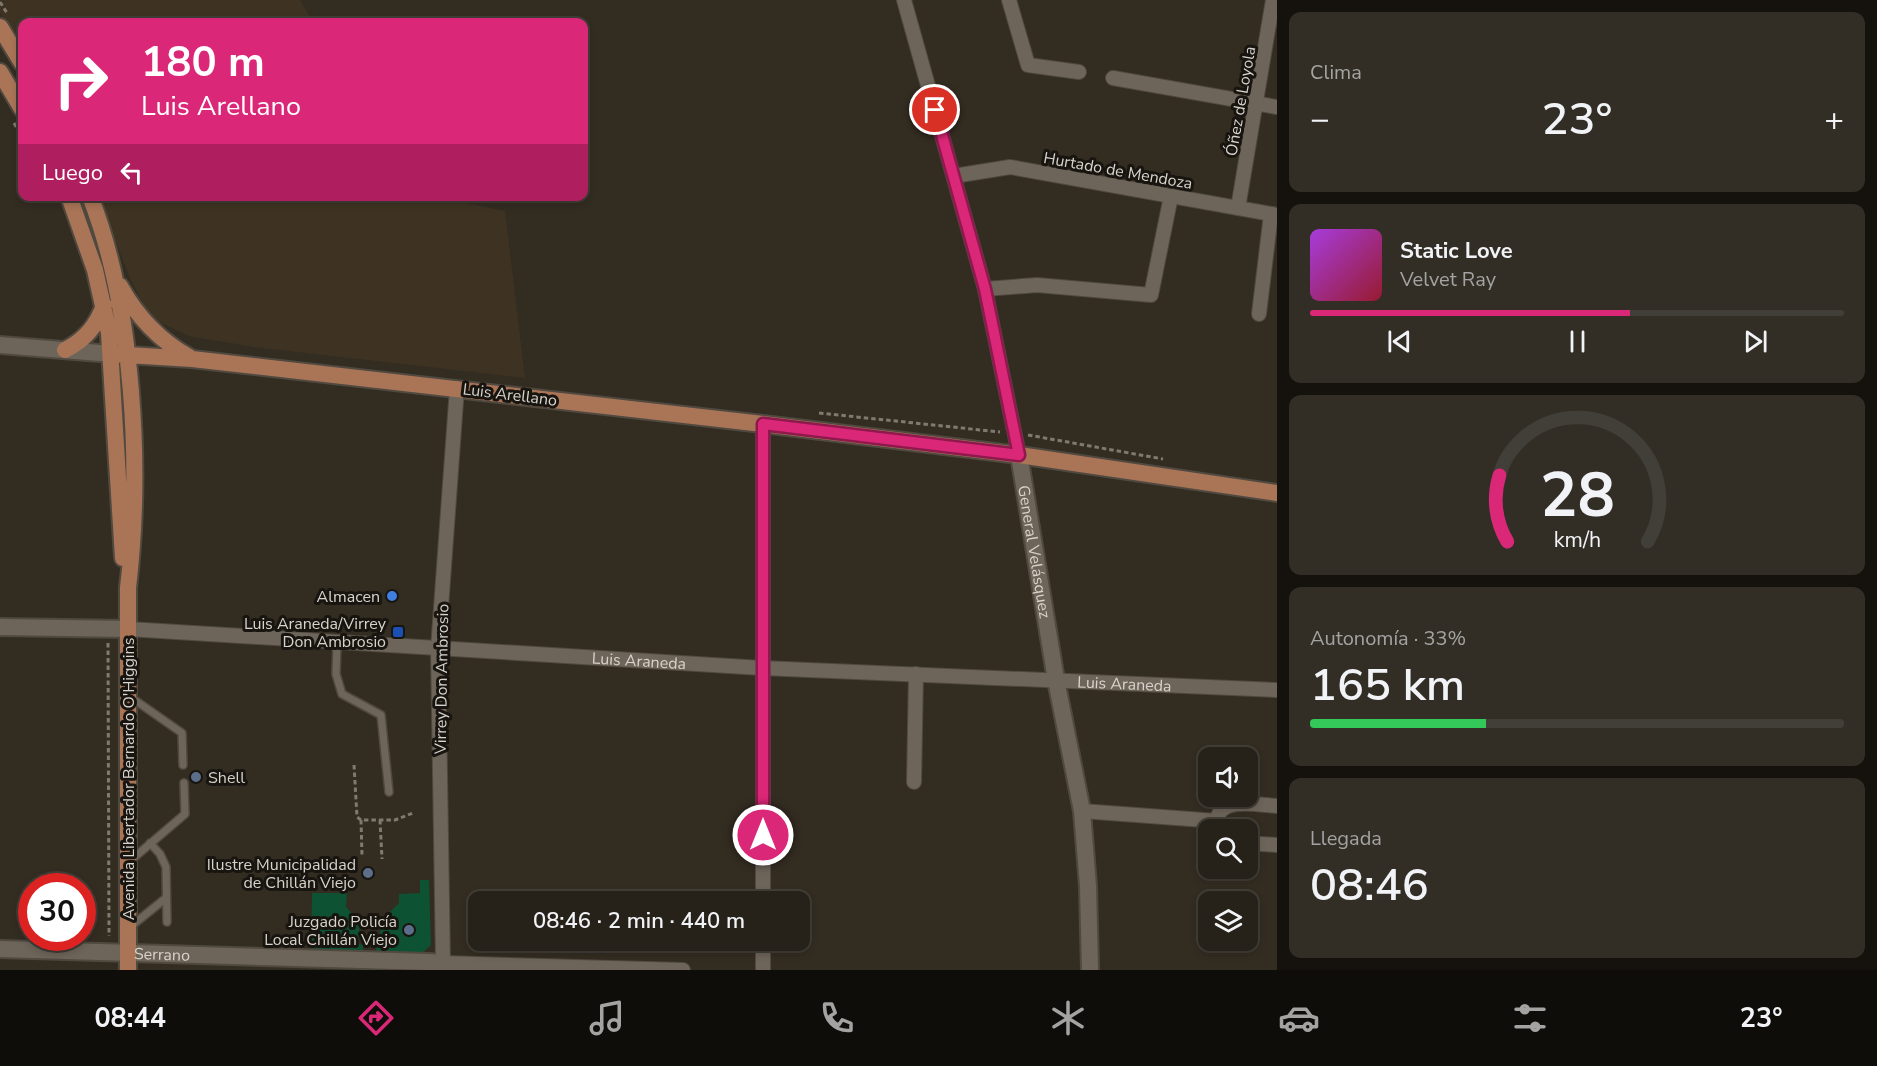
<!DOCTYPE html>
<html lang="es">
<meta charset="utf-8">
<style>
:root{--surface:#262119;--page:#322e26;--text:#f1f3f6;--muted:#a4a3a2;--line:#423e38;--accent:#db2777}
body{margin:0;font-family:"Nunito Sans",sans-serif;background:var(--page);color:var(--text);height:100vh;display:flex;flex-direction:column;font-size:22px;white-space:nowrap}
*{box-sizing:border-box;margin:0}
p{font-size:20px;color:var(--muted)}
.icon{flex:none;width:33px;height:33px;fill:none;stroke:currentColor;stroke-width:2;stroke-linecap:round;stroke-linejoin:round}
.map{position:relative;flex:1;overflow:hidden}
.side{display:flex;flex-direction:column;gap:12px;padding:12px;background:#15120e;width:600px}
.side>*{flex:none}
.hud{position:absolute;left:18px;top:18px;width:570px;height:183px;border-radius:12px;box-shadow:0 3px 9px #0003,0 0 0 2px var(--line);background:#db2777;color:#fff;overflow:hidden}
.buttons{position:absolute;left:1198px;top:747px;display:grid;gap:12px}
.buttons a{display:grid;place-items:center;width:60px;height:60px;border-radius:12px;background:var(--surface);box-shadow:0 3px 9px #0003,0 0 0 2px var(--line);font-size:30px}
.speed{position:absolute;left:18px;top:873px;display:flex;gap:12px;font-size:30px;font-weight:700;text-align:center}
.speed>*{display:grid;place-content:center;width:78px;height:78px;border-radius:50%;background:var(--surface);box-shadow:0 3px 9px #0003,0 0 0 2px var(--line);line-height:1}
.speed .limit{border:9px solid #d22;background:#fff;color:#111}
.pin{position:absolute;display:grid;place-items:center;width:51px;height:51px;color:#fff;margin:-26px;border:3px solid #fff;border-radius:50%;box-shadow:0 2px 6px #0007}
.me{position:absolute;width:66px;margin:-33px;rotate:0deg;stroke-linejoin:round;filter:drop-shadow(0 0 4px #0008)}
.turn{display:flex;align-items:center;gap:21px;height:126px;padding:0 24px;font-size:27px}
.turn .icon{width:78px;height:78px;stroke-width:2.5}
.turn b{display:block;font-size:42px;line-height:51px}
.then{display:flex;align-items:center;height:57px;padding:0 24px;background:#0003;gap:12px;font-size:22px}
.big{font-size:45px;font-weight:600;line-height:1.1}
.side .widget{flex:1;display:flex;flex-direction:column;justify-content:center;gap:9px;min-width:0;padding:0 21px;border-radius:12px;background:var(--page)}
.side .dial{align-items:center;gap:0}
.dial svg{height:156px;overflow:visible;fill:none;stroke:var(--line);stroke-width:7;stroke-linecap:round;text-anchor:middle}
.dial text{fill:var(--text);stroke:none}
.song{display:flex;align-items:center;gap:18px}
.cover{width:72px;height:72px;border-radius:9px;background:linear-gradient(135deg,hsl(280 70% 55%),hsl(350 70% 35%))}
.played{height:6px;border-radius:3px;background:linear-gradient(90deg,var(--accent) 60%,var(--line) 60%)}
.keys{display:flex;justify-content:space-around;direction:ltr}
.heat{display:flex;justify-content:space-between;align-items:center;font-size:33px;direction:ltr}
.charge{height:9px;border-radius:4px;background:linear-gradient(90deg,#34c759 33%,var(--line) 0)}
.trip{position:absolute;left:468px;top:891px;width:342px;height:60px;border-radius:12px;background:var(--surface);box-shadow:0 3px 9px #0003,0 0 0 2px var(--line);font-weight:600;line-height:60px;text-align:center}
.tab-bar{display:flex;height:96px;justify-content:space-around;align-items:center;background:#0f0d0a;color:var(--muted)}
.tab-bar .icon{width:42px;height:42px}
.tab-bar .current{color:var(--accent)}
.tab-bar b{font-size:27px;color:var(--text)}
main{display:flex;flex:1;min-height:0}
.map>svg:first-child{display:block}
.built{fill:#3e3322}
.green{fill:#0d5233}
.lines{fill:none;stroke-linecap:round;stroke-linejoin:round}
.service-casing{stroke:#504940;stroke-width:10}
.minor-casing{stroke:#504940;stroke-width:16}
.tertiary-casing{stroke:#504940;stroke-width:20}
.primary-casing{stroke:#504940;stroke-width:20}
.path{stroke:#7f7970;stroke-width:3;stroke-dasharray:4.5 3;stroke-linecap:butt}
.service{stroke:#6d6559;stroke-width:7}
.minor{stroke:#6d6559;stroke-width:14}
.tertiary{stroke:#6d6559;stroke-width:16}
.primary{stroke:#aa7557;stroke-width:16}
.route-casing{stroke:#8e194d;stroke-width:15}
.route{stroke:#db2777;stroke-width:10}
.shop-dot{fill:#3f7fe0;stroke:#181510;stroke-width:2}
.transit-dot{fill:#1a4fb4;stroke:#181510;stroke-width:2}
.service-dot{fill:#5c6f8a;stroke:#181510;stroke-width:2}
.labels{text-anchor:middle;stroke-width:6;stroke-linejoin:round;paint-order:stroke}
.street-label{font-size:16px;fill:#d8d3cc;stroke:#181510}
.poi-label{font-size:16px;fill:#d8d3cc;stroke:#181510;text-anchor:end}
</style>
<main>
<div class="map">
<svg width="1277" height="970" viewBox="0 0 1277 970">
<rect width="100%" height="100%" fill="#332c21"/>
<path class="built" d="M 0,0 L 300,0 L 313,22 L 22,22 L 22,49 L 0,13 Z
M 452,196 L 453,200 L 505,211 L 525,378 L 254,347 L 189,336 L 149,317 L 130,278 L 98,197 Z"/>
<path class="green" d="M 420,880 L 429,880 L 431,945 L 419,956 L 376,954 L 376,945 L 380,944 L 380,922 L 399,903 L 399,894 L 420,893 Z
M 312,893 L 347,893 L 346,907 L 359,921 L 359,944 L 363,945 L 363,953 L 311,951 Z"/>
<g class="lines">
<g class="service-casing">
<path id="service" d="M 337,643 L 336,674 L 342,694 L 381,715 L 389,792
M 129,696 L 182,733 L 183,765
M 150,843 L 160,854 L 166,867 L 167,922
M 130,861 L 185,814 L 184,783
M 130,927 L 166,898"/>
</g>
<g class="minor-casing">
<g id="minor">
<path d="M 904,0 L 985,289 L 1019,455"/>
<path d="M 1009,0 L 1028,65 L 1079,72"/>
<path d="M 1113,78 L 1277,107"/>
<path d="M 954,176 L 1010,167 L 1277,215"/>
<path d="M 1238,208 L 1273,0 L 1277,1"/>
<path d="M 985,289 L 1037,285 L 1151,295 L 1171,196"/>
<path d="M 1259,314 L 1271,214"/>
<path d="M 457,388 L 438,649 L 443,963 L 683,970"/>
<path id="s1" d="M 128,629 L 762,668 L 1277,690"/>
<path d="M 914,782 L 916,674"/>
<path d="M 1082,811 L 1217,821"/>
<path d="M 1218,830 C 1210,794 1256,805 1277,806"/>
<path d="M 1248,843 L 1277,845"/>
<path d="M 763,902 L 763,424"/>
<path d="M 763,940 L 763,970"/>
</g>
</g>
<g class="tertiary-casing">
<g id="tertiary">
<path d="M 0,345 L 112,354"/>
<path id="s2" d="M 1019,455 L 1056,680 L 1082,811 L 1088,886 L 1090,970"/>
<path d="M 0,627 L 128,629"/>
<path id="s3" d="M 0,949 L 428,962 L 443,963 L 444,970"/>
</g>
</g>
<g class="primary-casing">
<path id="primary" d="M 0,27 L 22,63
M 0,72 L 22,109
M 69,196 L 95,270 L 109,333 L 123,558
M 90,196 C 134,308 142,469 128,588 L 128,970
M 120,286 C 137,317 159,340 189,357
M 65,350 C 85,340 97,326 104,305
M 112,354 L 192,359 L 763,424 L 1019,455 L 1277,493"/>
</g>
<path class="path" d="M 0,2 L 7,13
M 14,123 L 22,137
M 819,413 L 1000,432
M 1028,435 L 1163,459
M 108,643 L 109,936
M 354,765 L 357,817 L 361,820 L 395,820 L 413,813
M 361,820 L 362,856
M 380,820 L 382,859"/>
<use href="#service" class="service"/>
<use href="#minor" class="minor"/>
<use href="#tertiary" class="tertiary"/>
<use href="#primary" class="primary"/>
</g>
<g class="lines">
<g class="route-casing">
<path id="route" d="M 763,835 L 763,424 L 1019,455 L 985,289 L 935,110"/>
</g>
<use href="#route" class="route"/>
</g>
<circle class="shop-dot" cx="392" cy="596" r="6"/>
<rect class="transit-dot" x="392" y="626" width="12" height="12" rx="3"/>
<g class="service-dot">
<circle cx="196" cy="777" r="6"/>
<circle cx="368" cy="873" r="6"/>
<circle cx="409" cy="930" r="6"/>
</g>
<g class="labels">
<g class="street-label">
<text transform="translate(1240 101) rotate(-80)" y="6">Óñez de Loyola</text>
<text transform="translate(1118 170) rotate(10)" y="6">Hurtado de Mendoza</text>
<text transform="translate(510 394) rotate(7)" y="6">Luis Arellano</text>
<text dy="6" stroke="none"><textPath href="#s2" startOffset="98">General Velásquez</textPath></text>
<text dy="6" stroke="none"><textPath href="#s1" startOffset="512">Luis Araneda</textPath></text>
<text transform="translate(441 679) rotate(-89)" y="6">Virrey Don Ambrosio</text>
<text dy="6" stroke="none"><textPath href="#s1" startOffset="998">Luis Araneda</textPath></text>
<text transform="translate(128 779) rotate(-90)" y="6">Avenida Libertador Bernardo O'Higgins</text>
<text dy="6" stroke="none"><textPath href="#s3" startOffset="162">Serrano</textPath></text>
</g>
<g class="poi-label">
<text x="380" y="602">Almacen</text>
<text x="386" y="629">Luis Araneda/Virrey<tspan x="386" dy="18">Don Ambrosio</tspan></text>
<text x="208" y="783" text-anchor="start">Shell</text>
<text x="356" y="870">Ilustre Municipalidad<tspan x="356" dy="18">de Chillán Viejo</tspan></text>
<text x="397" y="927">Juzgado Policía<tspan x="397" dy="18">Local Chillán Viejo</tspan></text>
</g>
</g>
</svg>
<div class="buttons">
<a><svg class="icon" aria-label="sound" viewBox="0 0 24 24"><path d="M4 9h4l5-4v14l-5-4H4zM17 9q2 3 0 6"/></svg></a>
<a><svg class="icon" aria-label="search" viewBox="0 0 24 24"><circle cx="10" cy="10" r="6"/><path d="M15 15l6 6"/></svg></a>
<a><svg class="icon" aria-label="layers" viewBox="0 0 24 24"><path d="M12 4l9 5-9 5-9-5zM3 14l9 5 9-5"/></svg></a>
</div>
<div class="speed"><div class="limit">30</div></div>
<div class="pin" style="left:935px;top:110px;background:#d93025"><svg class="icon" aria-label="arrive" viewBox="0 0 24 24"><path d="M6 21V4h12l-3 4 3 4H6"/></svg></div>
<svg class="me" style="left:763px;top:835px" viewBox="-20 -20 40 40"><circle r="17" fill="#db2777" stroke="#fff" stroke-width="3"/><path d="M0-11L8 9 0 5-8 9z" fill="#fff"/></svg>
<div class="trip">08:46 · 2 min · 440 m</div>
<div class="hud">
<div class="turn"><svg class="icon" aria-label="right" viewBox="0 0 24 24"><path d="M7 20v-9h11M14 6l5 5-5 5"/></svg><div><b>180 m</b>Luis Arellano</div></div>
<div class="then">Luego<svg class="icon" aria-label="left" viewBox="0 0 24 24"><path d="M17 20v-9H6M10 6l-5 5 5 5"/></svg></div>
</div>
</div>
<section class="side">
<div class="widget"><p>Clima</p>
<div class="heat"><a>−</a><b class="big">23°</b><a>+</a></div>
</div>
<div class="widget">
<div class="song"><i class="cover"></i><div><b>Static Love</b><p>Velvet Ray</p></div></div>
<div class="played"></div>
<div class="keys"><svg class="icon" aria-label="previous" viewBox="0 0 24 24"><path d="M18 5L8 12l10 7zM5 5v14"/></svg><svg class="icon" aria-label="pause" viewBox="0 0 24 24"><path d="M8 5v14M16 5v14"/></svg><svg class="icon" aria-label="next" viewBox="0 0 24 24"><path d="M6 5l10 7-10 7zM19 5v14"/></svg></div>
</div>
<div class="widget dial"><svg viewBox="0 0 100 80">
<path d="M14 69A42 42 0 1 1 86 69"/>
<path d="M14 69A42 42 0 0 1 10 35" stroke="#db2777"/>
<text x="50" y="56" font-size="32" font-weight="700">28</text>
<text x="50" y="72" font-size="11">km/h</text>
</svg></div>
<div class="widget"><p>Autonomía · 33%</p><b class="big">165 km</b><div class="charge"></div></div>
<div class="widget"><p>Llegada</p><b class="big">08:46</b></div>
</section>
</main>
<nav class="tab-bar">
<b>08:44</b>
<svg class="icon current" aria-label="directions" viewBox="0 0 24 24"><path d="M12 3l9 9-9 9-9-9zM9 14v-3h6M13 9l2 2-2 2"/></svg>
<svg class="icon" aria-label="music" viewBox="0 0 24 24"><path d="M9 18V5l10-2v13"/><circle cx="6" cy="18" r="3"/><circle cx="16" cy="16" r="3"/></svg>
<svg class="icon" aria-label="phone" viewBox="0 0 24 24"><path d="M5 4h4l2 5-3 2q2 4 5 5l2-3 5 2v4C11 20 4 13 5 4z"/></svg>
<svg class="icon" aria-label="climate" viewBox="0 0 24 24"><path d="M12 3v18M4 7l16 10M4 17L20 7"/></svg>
<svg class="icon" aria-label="car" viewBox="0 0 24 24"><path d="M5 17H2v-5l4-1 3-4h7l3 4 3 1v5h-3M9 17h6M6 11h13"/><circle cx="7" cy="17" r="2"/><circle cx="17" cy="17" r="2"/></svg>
<svg class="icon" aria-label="filters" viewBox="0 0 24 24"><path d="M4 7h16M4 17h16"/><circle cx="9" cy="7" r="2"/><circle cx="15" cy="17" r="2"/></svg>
<b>23°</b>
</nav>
